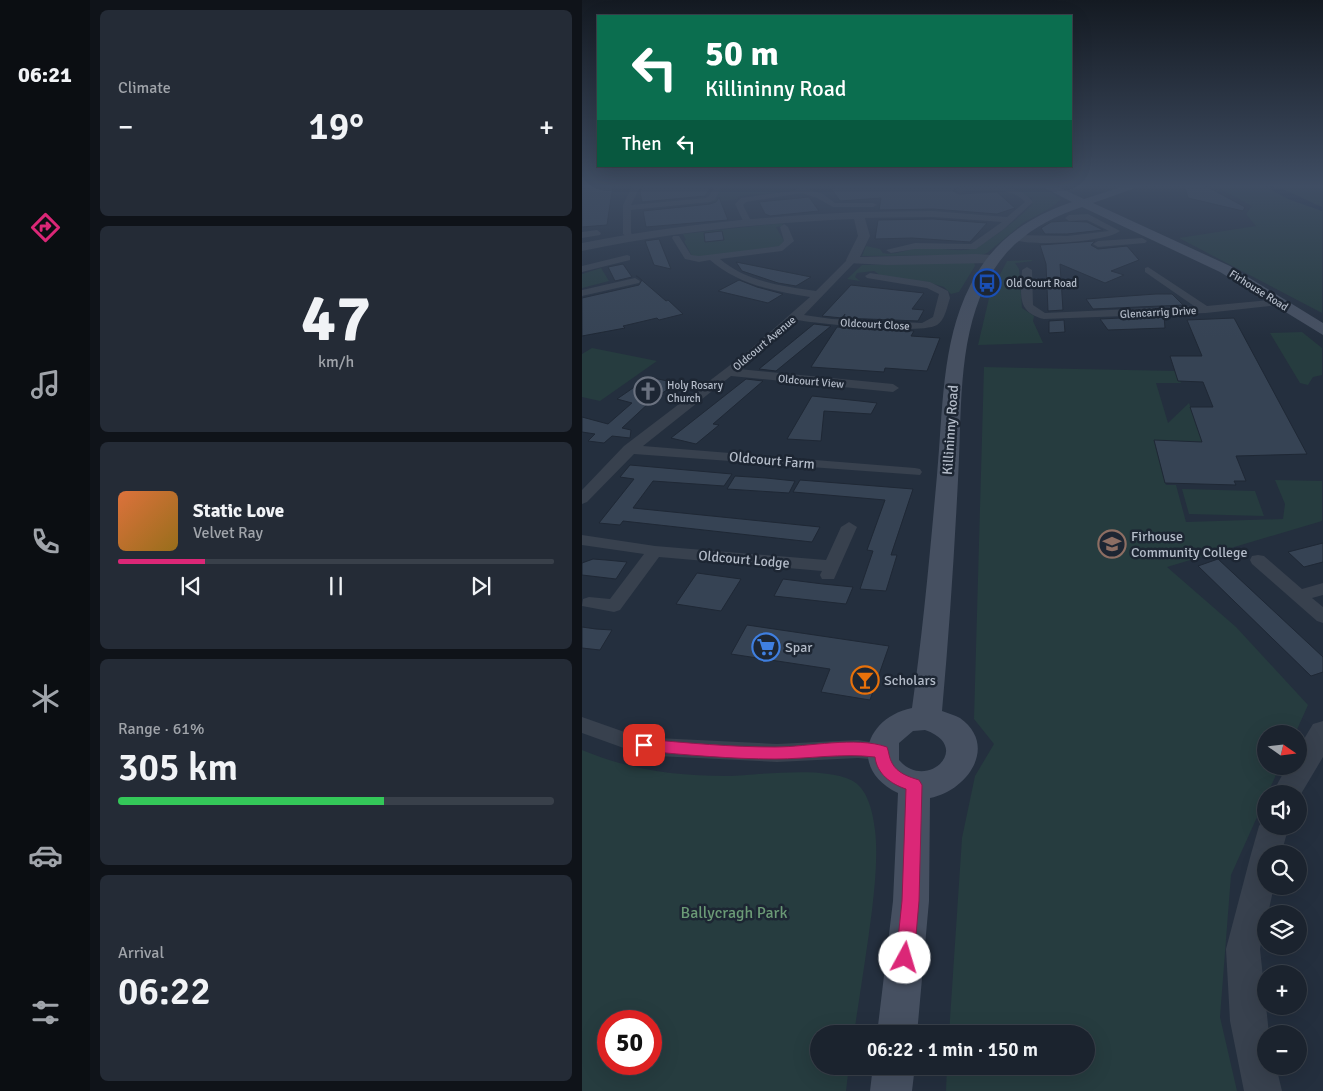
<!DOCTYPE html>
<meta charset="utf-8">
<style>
:root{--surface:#1b232e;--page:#242b36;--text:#f1f3f6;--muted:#a0a4aa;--line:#39404a;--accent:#db2777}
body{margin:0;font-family:Signika,sans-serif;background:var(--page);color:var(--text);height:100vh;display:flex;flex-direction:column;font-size:19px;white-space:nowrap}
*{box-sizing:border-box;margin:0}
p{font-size:16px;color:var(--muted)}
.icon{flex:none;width:28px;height:28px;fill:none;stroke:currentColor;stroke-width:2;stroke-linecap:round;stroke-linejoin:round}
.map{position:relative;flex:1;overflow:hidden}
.sheet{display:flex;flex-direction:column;gap:10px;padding:10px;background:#0f1319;width:492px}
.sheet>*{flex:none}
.guide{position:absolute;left:15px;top:15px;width:475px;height:152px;border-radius:0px;box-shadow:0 5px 20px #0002,0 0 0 1px var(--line);background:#0b6e4f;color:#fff;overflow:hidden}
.needle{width:32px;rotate:104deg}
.tools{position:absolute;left:675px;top:725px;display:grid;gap:10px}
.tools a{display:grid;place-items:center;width:50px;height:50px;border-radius:50%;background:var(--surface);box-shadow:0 5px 20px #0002,0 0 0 1px var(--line);font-size:25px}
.speed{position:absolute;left:15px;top:1010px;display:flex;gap:10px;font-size:25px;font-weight:700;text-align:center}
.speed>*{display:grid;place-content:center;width:65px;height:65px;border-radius:50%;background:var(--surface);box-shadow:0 5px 20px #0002,0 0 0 1px var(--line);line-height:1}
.speed .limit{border:8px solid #d22;background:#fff;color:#111}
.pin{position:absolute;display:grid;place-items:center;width:42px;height:42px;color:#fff;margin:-21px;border-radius:10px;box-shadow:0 2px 8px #0006}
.me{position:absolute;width:55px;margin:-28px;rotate:6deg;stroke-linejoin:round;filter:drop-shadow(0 0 4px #0008)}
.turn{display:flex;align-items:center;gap:18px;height:105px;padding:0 25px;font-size:22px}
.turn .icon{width:65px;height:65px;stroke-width:2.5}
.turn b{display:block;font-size:35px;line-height:42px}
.then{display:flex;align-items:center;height:48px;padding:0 25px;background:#0003;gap:10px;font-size:19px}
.big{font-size:38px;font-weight:600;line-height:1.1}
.sheet .widget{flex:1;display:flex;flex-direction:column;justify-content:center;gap:8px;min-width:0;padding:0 18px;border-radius:8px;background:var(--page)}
.sheet .dial{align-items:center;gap:0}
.dial b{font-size:65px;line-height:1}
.song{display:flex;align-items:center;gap:15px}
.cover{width:60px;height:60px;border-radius:8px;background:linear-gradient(135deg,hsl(20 70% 55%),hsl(40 70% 35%))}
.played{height:5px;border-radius:2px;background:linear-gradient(90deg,var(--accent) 20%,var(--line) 20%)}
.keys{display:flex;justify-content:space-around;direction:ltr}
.heat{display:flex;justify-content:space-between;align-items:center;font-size:28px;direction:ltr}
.charge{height:8px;border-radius:4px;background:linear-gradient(90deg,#34c759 61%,var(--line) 0)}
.trip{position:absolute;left:228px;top:1025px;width:285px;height:50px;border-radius:25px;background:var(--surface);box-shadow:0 5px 20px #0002,0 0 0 1px var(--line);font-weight:600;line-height:50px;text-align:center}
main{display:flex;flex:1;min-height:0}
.tab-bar{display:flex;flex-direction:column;width:90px;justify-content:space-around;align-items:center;background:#0b0e12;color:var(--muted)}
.tab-bar .icon{width:35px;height:35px}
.tab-bar .selected{color:var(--accent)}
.tab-bar b{font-size:22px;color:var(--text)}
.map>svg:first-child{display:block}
.green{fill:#263c3f;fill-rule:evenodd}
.water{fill:#17263c}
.building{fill:#364354;stroke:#1f2835}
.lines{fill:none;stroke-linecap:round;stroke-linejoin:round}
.minor{fill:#38414e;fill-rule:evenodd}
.tertiary{fill:#38414e;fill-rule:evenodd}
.secondary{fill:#465061;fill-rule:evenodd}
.route{fill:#db2777;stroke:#8e194d}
.labels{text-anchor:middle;stroke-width:5;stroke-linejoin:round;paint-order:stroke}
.far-poi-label{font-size:11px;fill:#b4bcc9;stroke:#1d2633;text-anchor:start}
.far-street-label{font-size:11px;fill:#b4bcc9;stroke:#1d2633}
.street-label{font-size:14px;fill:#b4bcc9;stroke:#1d2633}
.poi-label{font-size:14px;fill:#b4bcc9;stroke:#1d2633;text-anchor:start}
.near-park-label{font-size:16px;fill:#6b9a76;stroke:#1d2633}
</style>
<main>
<nav class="tab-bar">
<b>06:21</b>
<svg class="icon selected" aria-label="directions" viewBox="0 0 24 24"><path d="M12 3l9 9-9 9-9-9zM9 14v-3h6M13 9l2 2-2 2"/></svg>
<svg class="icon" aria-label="music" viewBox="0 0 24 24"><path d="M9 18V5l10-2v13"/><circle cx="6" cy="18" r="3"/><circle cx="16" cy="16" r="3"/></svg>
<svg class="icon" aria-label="phone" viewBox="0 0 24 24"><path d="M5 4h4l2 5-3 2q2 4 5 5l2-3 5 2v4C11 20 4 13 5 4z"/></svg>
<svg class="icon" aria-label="climate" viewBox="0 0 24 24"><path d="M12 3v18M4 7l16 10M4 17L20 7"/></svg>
<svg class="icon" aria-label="car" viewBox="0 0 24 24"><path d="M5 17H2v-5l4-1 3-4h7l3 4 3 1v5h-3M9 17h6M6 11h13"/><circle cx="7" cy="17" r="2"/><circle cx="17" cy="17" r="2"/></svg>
<svg class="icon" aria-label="filters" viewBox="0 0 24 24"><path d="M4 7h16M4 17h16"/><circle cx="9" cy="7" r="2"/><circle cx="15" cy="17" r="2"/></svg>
</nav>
<section class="sheet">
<div class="widget"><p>Climate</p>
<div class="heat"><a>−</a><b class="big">19°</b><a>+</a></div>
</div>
<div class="widget dial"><b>47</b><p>km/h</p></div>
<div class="widget">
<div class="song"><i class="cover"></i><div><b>Static Love</b><p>Velvet Ray</p></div></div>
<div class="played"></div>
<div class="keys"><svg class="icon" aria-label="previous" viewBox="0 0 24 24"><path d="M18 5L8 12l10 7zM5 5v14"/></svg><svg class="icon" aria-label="pause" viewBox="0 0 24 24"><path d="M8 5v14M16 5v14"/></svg><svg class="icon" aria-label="next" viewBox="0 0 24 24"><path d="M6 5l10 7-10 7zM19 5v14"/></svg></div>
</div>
<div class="widget"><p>Range · 61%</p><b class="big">305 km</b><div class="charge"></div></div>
<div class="widget"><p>Arrival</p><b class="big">06:22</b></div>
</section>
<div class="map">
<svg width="741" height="1091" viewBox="0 0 741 1091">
<rect width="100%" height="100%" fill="#242f3e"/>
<path class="green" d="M 147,185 L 226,185 L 208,191 L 157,196 L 156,199 L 126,202 L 135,198 L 139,187 Z
M 434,185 L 457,185 L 479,199 L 470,207 L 441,223 L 405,253 L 400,255 L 280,256 L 284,246 L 298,249 L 301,253 C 312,256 325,249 338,248 C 353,247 369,251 384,250 C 402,248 437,218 450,205 L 450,198 L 427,189 Z
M 631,185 L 740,185 L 740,313 L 597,238 L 674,226 L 664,214 L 670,206 Z
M 201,223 L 200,226 L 194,227 L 202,241 L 198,246 L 121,257 L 110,256 L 102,241 L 104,240 L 101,234 Z
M 449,260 L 451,261 L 433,263 L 437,269 L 440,308 L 452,316 L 451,321 L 461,343 L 396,345 L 408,294 L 425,261 Z
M 392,262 L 393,266 L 377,292 L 369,294 L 362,287 L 345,282 L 301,277 L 292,271 L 275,273 L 273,277 L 278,281 L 265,279 L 280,265 Z
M 19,268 L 27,281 L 0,288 L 0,274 Z
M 720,332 L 740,348 L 740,375 L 731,377 L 726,385 L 718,383 L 688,333 Z
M 10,348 L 75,361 L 18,401 L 0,397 L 0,354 Z
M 402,367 L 595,371 L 599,383 L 574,383 L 586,423 L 607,403 L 620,442 L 572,441 L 584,485 L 594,485 L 604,522 L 701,519 L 703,504 L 693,480 L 740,481 L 740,521 L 585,567 L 654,627 L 726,705 L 713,734 L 684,734 L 684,766 L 698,766 L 649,875 L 638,1017 L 655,1091 L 364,1091 L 365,1066 L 504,1066 L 504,1034 L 367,1034 L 380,838 L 393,776 L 412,744 L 392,719 Z
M 600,489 L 673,491 L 682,516 L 607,514 Z
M 0,750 C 47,770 94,776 145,776 C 178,775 240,766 269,780 C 286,788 291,813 293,830 C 296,856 293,884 290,910 C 285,951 278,992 272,1034 L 236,1034 L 236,1066 L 267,1066 L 264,1091 L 0,1091 ZM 26,1021 L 69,1021 L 69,1064 L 26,1064 Z"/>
<path class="water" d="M 681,185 C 701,185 721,200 740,207 L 740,211 L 706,199 Z"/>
<path class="building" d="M 0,185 L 31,185 L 25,225 L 0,227 Z
M 61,185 L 131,185 L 123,196 L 60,202 L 58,192 Z
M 252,185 L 402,185 L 377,186 L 371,191 L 377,194 L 415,192 L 433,208 L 415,214 L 351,209 L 297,210 L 299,198 L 258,201 L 249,188 L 253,188 Z
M 602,185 L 622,185 L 663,207 L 661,211 L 606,198 Z
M 137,197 L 146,220 L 64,227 L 61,211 L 128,204 L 134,202 Z
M 227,197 L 237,211 L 188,216 L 183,214 L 177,202 Z
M 351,219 L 405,223 L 388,242 L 330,238 L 293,239 L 296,220 Z
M 484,221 L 505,222 L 521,230 L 485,234 L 463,234 L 459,228 L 469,222 Z
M 140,231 L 142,240 L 123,242 L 122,233 Z
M 77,239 L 89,269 L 72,265 L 63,241 Z
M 513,241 L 509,245 L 516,249 L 545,246 L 557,260 L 529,271 L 542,275 L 523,283 L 478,264 L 481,310 L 466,311 L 464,264 L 458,245 Z
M 154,262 L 229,277 L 214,286 L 196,283 L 160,271 Z
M 41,264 L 50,277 L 33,281 L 26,267 Z
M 54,276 L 55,276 L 84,301 L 86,300 L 101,314 L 77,320 L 75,318 L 41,326 L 43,328 L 0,336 L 0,298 L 57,285 L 60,280 Z
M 157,280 L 175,287 L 201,294 L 186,303 L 136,291 Z
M 269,285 L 342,293 L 330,309 L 342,310 L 336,321 L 261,318 L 263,314 L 260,318 L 240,316 Z
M 574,294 L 590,294 L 601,305 L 511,309 L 504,299 Z
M 582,316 L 583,328 L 526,330 L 518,319 Z
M 652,318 L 725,454 L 654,456 L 664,481 L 652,481 L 654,485 L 583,483 L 572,440 L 620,442 L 608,407 L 631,407 L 621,382 L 596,381 L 588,356 L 620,356 L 605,320 Z
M 482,320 L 483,332 L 467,333 L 467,321 Z
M 232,324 L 249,326 L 194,371 L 177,369 Z
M 255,327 L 332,331 L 329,336 L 358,338 L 345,371 L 303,368 L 302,372 L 229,367 Z
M 67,377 L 90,382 L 85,386 L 89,387 L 69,401 L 40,428 L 49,430 L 48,438 L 30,436 L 22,443 L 6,441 L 13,434 L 0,432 L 0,417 L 26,424 L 50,403 L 35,399 Z
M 164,379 L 181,381 L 131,424 L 137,425 L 114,444 L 89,438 Z
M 230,396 L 278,401 L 295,403 L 289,414 L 242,411 L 239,441 L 205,439 Z
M 48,465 L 150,474 L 142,486 L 71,481 L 51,508 L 238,527 L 230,542 L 41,521 L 38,525 L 17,523 L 52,479 L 38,477 Z
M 153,476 L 184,478 L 213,481 L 207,493 L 145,489 Z
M 218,480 L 331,489 L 309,555 L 315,555 L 304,591 L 278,589 L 291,551 L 285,550 L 303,500 L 211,492 Z
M 741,543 L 741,562 L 722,567 L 706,552 Z
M 11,559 L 24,560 L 45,562 L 34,579 L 0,575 L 0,563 Z
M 636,559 L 741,657 L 741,672 L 729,676 L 616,566 Z
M 115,573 L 159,579 L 139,611 L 94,604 Z
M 201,579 L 241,584 L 271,587 L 264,604 L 192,596 Z
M 165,625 L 307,646 L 288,700 L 239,692 L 248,669 L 149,654 Z
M 0,627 L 14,629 L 30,630 L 18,650 L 0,648 Z"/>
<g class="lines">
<path class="minor" d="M 51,185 L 59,185 L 49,205 L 124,198 L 127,196 L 133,185 L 141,185 L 133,200 L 128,202 L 49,210 L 49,233 L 52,236 L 48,239 L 41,234 L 41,205 Z
M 225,185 L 237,185 L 227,190 L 241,194 L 253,203 L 291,203 L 295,205 L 291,207 L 251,207 L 235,198 L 220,193 L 164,202 L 161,205 L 170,223 L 166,226 L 162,223 L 153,204 L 159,198 L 210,191 Z
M 415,187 C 430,188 442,190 451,202 L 422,229 L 394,249 L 333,249 L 309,253 L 304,250 L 333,243 L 389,244 L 420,222 L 351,217 L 277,218 L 273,215 L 277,212 L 351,211 L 425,217 L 443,202 C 429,185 396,191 377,192 L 373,190 L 377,188 Z
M 506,214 L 538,231 C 526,242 440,248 428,238 L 432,235 L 485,236 L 527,231 L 505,220 L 487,221 L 483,218 L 487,215 Z
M 202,224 L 206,227 L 212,241 L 200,251 L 138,259 C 165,282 200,286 234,291 L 267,258 L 273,258 L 273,262 L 222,315 L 250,319 L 340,323 L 351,317 L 357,294 L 345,288 L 285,278 L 283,276 L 288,273 L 348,282 L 366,291 L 368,298 C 365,307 363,320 355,325 C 337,335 239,324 215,320 L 157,369 L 311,384 L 317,388 L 311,392 L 149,376 L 61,446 L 333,468 L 338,469 L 340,472 L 338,475 L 52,454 L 5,502 L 0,504 L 0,490 L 42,446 L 164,353 L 228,297 C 192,291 157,285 128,260 L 117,262 L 103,259 L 90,238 L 91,236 L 97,236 L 109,255 L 117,256 L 197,246 L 202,241 L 198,227 Z
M 15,230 L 19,233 L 18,235 L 0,238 L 0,232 Z
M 560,238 L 565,241 L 563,243 L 516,247 L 511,244 L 516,241 Z
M 45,255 L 48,256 L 48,260 L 0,272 L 0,266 Z
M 566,267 L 625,306 L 697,299 L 702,302 L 697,305 L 624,313 L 462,319 C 434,312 439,294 440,270 L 445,267 L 450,270 L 451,305 L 463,313 L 612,306 L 563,272 L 563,268 Z
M 53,278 L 58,281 L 57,283 L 0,296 L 0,290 Z
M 267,522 L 275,527 L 252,579 L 240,579 L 238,575 L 240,571 L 77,557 L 38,610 L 32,612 L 0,606 L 1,599 L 7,597 L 28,599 L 62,554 L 0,545 L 0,535 L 73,546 L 244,560 L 259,527 Z
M 676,555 L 682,556 L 720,589 L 741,583 L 741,595 L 730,598 L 741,607 L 741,623 L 735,621 L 670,564 L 668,560 L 670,556 Z
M 0,717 L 51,735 L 75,738 L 195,744 L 276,740 L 306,745 L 310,751 L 306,757 L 299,760 L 276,758 L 195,762 L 75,756 L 50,751 L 0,733 Z"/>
<path class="tertiary" d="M 277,212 L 282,215 L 288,236 L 278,257 L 393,254 L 411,255 L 417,259 L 411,263 L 305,265 L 266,263 L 264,260 L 276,236 L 272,219 C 181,223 90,232 0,251 L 0,243 C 91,225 184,216 277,212 Z
M 741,721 L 741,757 L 716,799 L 716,794 L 690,794 L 705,766 L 716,766 L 716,749 L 731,724 Z
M 684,816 L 684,826 L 707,826 L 699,854 L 684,854 L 684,886 L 692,886 L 686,914 L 684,914 L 678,949 L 687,1034 L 684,1034 L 684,1066 L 694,1066 L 700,1091 L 662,1091 L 648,1021 L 644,949 L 669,854 L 677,826 Z"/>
<path class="secondary" d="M 457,185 L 472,185 L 502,199 L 545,185 L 562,185 L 511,203 L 648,266 L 741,323 L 741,335 L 638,272 L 500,207 C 458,221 422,244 403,286 C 375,344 380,417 376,480 C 372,558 367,634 360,711 C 365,713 373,715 378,718 C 417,746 385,791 348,798 L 347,901 L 335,1034 L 295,1034 L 311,901 L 316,793 C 267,770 282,718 330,708 C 341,630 348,553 355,475 C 361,413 359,343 388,286 C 410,241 444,218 490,202 ZM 343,730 C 392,747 344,792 317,760 L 317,743 L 331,731 Z
M 291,1066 L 333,1066 L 330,1091 L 288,1091 Z"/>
</g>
<linearGradient id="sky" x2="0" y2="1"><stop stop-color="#141a22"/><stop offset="0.55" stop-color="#3f4d63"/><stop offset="1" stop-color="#3f4d63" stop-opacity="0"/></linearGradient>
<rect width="741" height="338" fill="url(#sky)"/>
<path class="route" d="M 62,739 C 106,743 149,747 193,747 C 227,747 273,736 305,747 C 307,752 307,758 310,763 C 315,773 327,777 337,780 L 340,785 L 337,901 L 332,958 L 329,964 L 323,967 L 316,964 L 314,958 L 320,901 L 324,789 C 309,784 295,774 293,757 C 260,753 226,759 193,759 C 149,759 106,755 62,751 L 57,750 L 55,745 L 57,741 Z"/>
<defs>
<g id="bus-ring" transform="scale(1.4375)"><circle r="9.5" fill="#1d2633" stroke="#1a4fb4" stroke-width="1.5"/><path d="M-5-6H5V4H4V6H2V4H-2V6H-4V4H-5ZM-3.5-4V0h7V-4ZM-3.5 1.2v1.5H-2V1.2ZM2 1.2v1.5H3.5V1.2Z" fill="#1a4fb4"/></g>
<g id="church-ring" transform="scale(1.4375)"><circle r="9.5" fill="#1d2633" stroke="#6b7280" stroke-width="1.5"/><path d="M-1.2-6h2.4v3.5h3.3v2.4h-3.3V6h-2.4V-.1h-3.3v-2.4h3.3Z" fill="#6b7280"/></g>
<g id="school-ring" transform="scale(1.4375)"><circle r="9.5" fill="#1d2633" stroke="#8d6e63" stroke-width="1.5"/><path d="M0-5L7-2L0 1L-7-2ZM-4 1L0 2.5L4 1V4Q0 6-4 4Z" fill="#8d6e63"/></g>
<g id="supermarket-ring" transform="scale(1.4375)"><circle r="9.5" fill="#1d2633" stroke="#3f7fe0" stroke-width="1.5"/><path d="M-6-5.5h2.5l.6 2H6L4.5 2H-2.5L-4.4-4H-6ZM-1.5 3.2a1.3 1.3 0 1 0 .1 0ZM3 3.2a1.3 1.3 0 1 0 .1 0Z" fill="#3f7fe0"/></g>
<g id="bar-ring" transform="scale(1.4375)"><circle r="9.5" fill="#1d2633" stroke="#e8710a" stroke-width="1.5"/><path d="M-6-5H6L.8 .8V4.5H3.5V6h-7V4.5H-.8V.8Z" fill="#e8710a"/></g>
</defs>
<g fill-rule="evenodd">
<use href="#bus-ring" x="405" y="283"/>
<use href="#church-ring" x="66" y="391"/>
<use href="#school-ring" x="530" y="544"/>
<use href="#supermarket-ring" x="184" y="647"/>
<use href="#bar-ring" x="283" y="680"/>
</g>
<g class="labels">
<g class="far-poi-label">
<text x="424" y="287">Old Court Road</text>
<text x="85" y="389">Holy Rosary<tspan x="85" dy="13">Church</tspan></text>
</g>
<g class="far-street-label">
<text transform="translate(677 290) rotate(32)" y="4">Firhouse Road</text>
<text transform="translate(576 312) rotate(-3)" y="4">Glencarrig Drive</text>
<text transform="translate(293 324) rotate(3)" y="4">Oldcourt Close</text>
<text transform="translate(182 343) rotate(-40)" y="4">Oldcourt Avenue</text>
<text transform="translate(229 381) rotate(5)" y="4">Oldcourt View</text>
</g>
<g class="street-label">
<text transform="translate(368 430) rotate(-86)" y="5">Killininny Road</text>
<text transform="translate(190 460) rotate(5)" y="5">Oldcourt Farm</text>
<text transform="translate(162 559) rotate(5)" y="5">Oldcourt Lodge</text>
</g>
<g class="poi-label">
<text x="549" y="541">Firhouse<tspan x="549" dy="16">Community College</tspan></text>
<text x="203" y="652">Spar</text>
<text x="302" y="685">Scholars</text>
</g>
<g class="near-park-label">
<text x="152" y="918">Ballycragh Park</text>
</g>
</g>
</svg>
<div class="tools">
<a><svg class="needle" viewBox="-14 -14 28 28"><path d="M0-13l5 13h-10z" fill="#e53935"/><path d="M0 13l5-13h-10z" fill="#a0a4aa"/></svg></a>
<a><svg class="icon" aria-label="sound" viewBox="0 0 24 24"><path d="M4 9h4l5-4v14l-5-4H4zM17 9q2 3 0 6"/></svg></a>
<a><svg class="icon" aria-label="search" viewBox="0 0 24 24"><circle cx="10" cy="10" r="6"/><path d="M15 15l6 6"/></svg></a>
<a><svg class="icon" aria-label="layers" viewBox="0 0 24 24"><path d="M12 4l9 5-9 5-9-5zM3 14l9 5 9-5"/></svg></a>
<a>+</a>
<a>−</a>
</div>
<div class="speed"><div class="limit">50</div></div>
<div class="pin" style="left:62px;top:745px;background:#d93025"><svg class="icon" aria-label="arrive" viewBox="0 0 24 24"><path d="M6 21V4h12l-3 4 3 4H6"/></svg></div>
<svg class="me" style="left:323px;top:958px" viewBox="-20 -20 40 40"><circle r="19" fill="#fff"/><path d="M0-13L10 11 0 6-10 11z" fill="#db2777"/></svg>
<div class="trip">06:22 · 1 min · 150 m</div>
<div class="guide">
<div class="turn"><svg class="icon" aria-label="left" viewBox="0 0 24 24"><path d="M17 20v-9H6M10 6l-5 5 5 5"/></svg><div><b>50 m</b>Killininny Road</div></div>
<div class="then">Then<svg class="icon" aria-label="left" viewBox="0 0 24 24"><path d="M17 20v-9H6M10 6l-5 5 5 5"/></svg></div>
</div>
</div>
</main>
